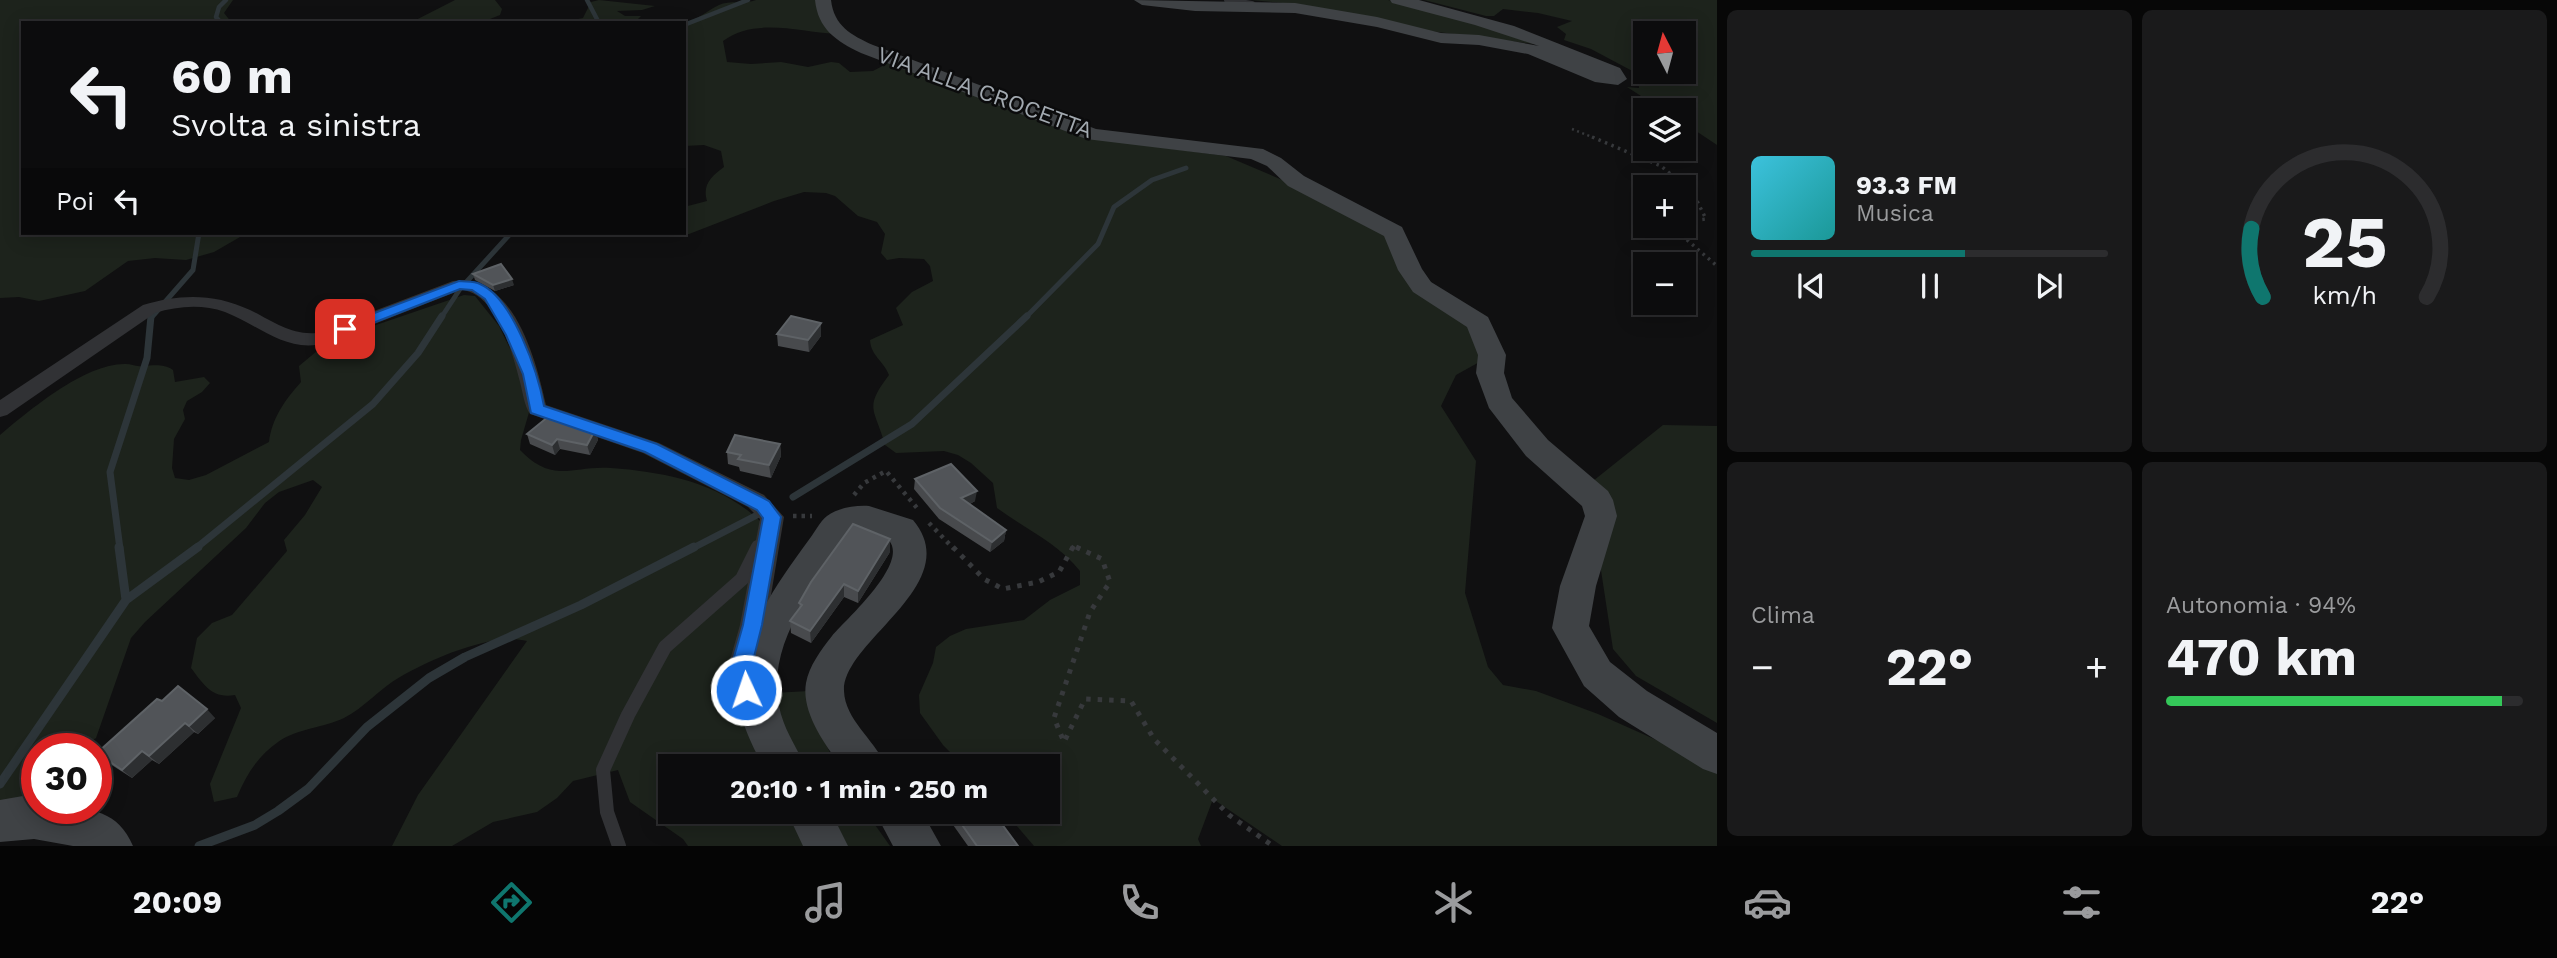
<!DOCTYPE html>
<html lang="it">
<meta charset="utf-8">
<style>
:root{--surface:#0c0c0d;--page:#1a1a1b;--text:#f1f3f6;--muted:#9a9b9d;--line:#2c2c2e;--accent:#0f766e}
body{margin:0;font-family:"Work Sans",sans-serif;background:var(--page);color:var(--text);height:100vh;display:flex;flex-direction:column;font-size:26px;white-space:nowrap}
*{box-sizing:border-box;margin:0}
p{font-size:23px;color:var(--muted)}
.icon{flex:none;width:38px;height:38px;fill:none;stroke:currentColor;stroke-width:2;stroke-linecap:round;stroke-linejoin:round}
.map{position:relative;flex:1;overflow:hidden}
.panel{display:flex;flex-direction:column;gap:10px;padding:10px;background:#070707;width:840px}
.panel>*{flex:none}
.top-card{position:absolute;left:21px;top:21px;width:665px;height:214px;border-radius:0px;box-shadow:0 4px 18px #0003,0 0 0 2px var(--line);background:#0c0c0d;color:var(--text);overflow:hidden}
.needle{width:46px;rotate:354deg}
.fabs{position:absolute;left:1633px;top:21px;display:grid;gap:14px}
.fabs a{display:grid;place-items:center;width:63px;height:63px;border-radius:0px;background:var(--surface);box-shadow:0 4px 18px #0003,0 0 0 2px var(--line);font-size:35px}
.speed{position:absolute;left:21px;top:733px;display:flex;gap:14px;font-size:35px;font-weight:700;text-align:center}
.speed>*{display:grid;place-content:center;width:91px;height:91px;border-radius:50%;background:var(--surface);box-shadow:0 4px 18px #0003,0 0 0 2px var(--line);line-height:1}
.speed .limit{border:10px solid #d22;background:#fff;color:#111}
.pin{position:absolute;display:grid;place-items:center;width:60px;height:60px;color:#fff;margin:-30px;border-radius:14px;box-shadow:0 4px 10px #0006}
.me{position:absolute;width:77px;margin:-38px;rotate:357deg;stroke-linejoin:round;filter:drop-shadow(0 0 5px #0008)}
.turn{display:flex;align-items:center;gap:24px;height:147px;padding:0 35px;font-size:32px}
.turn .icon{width:91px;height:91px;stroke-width:2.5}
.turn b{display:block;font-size:49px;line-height:60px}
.then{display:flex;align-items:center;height:66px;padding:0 35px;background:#0003;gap:14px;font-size:26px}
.big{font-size:52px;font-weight:700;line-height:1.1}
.panel .card{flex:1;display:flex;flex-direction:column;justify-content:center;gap:10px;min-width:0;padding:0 24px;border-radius:10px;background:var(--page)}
.panel .dial{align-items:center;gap:0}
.dial svg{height:182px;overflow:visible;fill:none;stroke:var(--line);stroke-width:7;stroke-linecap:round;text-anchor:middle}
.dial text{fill:var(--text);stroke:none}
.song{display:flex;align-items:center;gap:21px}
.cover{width:84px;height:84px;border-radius:10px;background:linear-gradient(135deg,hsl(190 70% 55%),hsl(180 70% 35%))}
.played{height:7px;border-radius:4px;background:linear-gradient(90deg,var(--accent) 60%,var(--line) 60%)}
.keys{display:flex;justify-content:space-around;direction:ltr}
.heat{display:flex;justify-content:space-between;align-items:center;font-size:38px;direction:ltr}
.charge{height:10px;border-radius:5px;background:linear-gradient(90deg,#34c759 94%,var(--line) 0)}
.panel .tiles{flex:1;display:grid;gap:10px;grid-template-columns:repeat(2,1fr)}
.trip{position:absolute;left:658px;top:754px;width:402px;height:70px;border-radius:0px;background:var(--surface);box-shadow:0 4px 18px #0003,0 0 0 2px var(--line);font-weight:700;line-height:70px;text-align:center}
.tabs{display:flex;height:112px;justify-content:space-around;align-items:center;background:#050505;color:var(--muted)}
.tabs .icon{width:49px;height:49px}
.tabs .active{color:var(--accent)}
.tabs b{font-size:32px;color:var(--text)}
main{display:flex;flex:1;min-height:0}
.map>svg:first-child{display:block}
.green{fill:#1d231c;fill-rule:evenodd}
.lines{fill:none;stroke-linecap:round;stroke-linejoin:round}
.stream-far3{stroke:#2d3539;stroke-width:4.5}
.stream-far2{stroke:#2d3539;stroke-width:5}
.stream-far1{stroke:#2d3539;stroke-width:7}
.stream{stroke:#2d3539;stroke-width:9}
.path-far3{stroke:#37393c;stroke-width:2.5;stroke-dasharray:2 3.5;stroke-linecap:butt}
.path-far2{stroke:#37393c;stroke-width:3.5;stroke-dasharray:2.5 4.5;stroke-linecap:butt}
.path-far1{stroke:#37393c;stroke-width:4.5;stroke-dasharray:3.5 5;stroke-linecap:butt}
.path{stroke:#37393c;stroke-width:5;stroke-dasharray:4.5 7;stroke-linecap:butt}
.lane-far2{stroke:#313235;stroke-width:6}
.lane-far1{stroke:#313235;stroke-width:10}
.lane{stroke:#313235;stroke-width:14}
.street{fill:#313235;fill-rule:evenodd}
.secondary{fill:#3f4245;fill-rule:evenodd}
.wall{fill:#484a4d}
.shaded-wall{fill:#2d2f31}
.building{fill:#515458;stroke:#5e6266;stroke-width:2}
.route{fill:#1a73e8;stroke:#114b97;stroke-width:2}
.labels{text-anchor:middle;stroke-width:5;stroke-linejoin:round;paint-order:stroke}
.street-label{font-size:23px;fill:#a2a9b0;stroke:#0b0b0c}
</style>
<main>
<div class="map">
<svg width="1717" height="846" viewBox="0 0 1717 846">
<rect width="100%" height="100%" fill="#101011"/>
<path class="green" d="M 0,0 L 233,0 L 224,13 L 232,23 L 23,23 L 23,233 L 247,233 L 214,252 L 186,260 L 155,258 L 128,261 L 85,291 L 39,301 L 19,297 L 0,298 Z
M 455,0 L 495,0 L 502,9 L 500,15 L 480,23 L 410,23 Z
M 599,0 L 655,6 L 642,10 L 617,11 L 625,16 L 641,16 L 634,23 L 558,23 L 583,18 L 591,2 Z
M 756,0 L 819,0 L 836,34 C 799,32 755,17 723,41 L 727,62 L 751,64 L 781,62 L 808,67 L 831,62 L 839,63 L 850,72 L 873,71 L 892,61 L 1104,140 L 1226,156 L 1339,204 L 1376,225 L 1398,250 L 1489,338 L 1492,355 L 1456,375 L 1441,406 L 1476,461 L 1465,593 L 1488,667 L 1503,685 L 1536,691 L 1598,714 L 1717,767 L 1717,846 L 1282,846 L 1213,799 L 1198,839 L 1201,846 L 1034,846 L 1005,812 L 1048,812 L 1048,766 L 964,766 L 943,745 L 920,713 L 919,695 L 933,663 L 936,647 L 950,636 L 966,629 L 1024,620 L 1050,600 L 1080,585 L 1080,571 C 1058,543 1025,529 997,508 L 993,483 L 971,463 L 958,455 L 944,451 L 896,453 L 885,445 C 875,408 863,409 889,375 C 883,360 871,356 870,340 L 903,325 L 896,308 L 912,292 L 933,281 L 930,266 L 924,259 L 899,258 L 887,260 L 881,253 L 885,234 L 877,222 L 858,216 L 835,196 L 826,193 L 804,192 L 774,201 L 689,234 L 640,237 L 633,233 L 684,233 L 684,207 L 707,201 C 702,184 712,176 724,167 L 721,151 L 704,145 L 684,146 L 684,23 C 701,18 705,12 719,5 C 729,0 746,4 756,0 Z
M 1251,0 L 1388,0 L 1457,16 L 1543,45 L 1430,31 L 1303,5 Z
M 1424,0 L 1717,0 L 1717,145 L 1684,123 L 1684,110 L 1663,110 L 1627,87 L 1639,88 L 1638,74 L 1591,49 L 1564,40 L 1566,34 L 1557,27 L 1572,21 L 1538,13 L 1503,9 L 1494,16 L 1486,16 ZM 1645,33 L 1684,33 L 1684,72 L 1645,72 Z
M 464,295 L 475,296 L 499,326 L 514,357 L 530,409 L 521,440 L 520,450 C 554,485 572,465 611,468 C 665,472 721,483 761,522 L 734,694 L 770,766 L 670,766 L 670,812 L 793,812 L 810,846 L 688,846 L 683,839 L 630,802 L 618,770 L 573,781 L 557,798 L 537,812 L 493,822 L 452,846 L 392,846 L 418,795 L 527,641 C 492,632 431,659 400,677 C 380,688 364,708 344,718 C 323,728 298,728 278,742 C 258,756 246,775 237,797 L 214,802 L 210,784 L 241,708 L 235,695 C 212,699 204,685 191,668 L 197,638 L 212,623 L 232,615 L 287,551 L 284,540 L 305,515 L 322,487 L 313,480 L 279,492 L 265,503 L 246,528 L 145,622 L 131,638 L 96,738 L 79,749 L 37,749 L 37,786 L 24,802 L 0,807 L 0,435 C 30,410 85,363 126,364 C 131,364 136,367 142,366 C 153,366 162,363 173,370 L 175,382 L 204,377 L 210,383 L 202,392 L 187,401 L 183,410 L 185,419 L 174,439 L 172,468 L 175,478 L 189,480 L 206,475 L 269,442 C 272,418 285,400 301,382 L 299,366 L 329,341 Z
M 1663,425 L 1717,426 L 1717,723 L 1636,676 L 1613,649 L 1588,485 Z
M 809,691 L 821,735 L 837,766 L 795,766 L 777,725 L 773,693 Z
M 819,812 L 866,812 L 890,846 L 838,846 Z"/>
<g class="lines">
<path class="stream-far3" d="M 587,0 L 599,23
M 221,23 L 216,17 L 219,7 L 226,0
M 684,25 L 748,0"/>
<path class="stream-far2" d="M 151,318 L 193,270 L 199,233
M 441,318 L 460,289 L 511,233
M 1025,318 L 1098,244 L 1114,207 L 1152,180 L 1186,168"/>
<path class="stream-far1" d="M 793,497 L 912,424 L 1027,316
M 120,549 L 110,472 L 147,358 L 151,316
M 195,549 L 373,404 L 418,353 L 442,316
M 691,549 L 757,515"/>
<path class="stream" d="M 119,547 L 126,600
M 0,784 L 126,600 L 198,547
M 199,846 L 255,825 L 278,811 L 308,789 L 367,727 L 429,678 L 465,657 L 581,605 L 694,547"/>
<path class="path-far3" d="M 1572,129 L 1597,139"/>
<path class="path-far2" d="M 1592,137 L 1661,166 L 1693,193 L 1706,219 L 1697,220 L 1684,212
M 1671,226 L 1717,266"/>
<path class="path-far1" d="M 854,495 L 864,483 L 886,471 L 917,508
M 793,516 L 812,516
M 929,523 L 954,549
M 1072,549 L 1074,546 L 1080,549"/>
<path class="path" d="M 953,547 L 984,579 L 1003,589 L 1038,582 L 1059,572 L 1073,547
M 1076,547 L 1102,559 L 1110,582 L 1090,612 L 1054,718 L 1064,742 L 1085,699 L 1131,701 L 1154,739 L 1229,815 L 1273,846"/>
<path class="lane-far2" d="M 1227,0 L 1252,4"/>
<path class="lane-far1" d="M 757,549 L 759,545"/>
<path class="lane" d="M 619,846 L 607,812 L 603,770 L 628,715 L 665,647 L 742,579 L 758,547"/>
<path class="street" d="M 466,280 C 517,287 536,361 546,405 L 659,443 L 764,495 L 784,517 L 766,625 L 752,676 L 768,688 L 772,697 L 768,706 L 758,709 L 736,699 L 725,678 L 740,625 L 760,519 L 748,507 L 643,453 L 530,414 C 524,405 523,393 520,382 C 513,354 496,292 461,290 L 326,343 C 286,354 259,325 225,312 C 202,304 178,306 155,313 L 7,415 L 0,417 L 0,400 L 143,305 C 179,294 214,293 250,310 C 273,321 290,335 316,333 L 453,281 Z"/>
<path class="secondary" d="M 815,0 L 831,0 C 834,26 851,35 873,45 L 1096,129 L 1263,149 L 1281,158 L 1304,176 L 1402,227 L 1422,269 L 1431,282 L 1488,317 L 1506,355 L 1504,373 L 1512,398 L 1548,440 L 1608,491 L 1613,500 L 1617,516 L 1596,586 L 1589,626 L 1610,662 L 1647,691 L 1717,733 L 1717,774 L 1703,769 L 1619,717 L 1584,686 L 1552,628 L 1560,586 L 1585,516 L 1582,506 L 1526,456 L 1489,408 L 1476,373 L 1478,355 L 1467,327 L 1413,292 L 1398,270 L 1384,236 L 1288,186 L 1267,166 L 1251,159 L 1086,139 L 861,53 C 836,41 818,29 815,0 Z
M 1134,0 L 1295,3 L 1377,17 L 1441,33 L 1479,35 L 1539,46 L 1475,25 L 1392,3 L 1390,0 L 1419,0 L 1514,26 L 1620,68 L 1627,79 L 1618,85 L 1595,82 L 1528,54 L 1479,45 L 1441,43 L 1377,27 L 1295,13 L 1195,11 L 1142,5 Z
M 869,506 L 913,520 C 967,584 842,641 844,691 C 845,720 875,740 886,766 L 841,766 C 825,745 801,712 806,683 C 809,666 821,650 832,636 C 848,617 927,548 876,533 C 867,530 858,530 850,534 C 817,583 766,642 779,706 C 783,728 796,746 805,766 L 763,766 C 752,745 739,720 739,696 C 738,638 775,586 808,541 C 814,534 820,521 827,516 C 837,508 856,505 869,506 Z
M 23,796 L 37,796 L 37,808 C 77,808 115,803 133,846 L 73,846 L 34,839 L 0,842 L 0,800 Z
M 787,812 L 831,812 L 848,846 L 803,846 Z
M 875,812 L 922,812 L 941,846 L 893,846 Z"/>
</g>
<path class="wall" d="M 473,274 L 514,285 L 495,291 L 475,280 Z
M 777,334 L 821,336 L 809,352 L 778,346 Z
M 595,430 L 598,440 L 590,455 L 560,449 L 555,455 L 530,444 L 527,434 Z
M 780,444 L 781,456 L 771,478 L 740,471 L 739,467 L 728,464 L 727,452 Z
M 915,479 L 975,501 L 970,504 L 1006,530 L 1004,541 L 990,552 L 939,519 L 914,489 Z
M 890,552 L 858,603 L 844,597 L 811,643 L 791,633 L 790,621 L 799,609 L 799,603 Z
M 162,701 L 215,718 L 198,734 L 194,732 L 159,764 L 152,760 L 132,778 L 107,762 L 97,753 Z
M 947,812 L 993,812 L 1018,846 L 968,846 L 946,815 Z"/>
<path class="shaded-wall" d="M 512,279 L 514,285 L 495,291 L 493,285 Z
M 821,323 L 821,336 L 809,352 L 808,340 Z
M 595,430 L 598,440 L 590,455 L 587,445 Z
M 557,439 L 560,449 L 555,455 L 552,445 Z
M 780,444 L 781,456 L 771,478 L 769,465 Z
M 977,491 L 975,501 L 960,509 L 961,498 Z
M 1006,530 L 1004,541 L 990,552 L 992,542 Z
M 890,539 L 890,552 L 858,603 L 858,591 Z
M 844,584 L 844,597 L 811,643 L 810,631 Z
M 207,709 L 215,718 L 198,734 L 189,726 Z
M 185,723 L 194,732 L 159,764 L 149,756 Z
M 142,751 L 152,760 L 132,778 L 122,770 Z"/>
<path class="building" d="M 501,264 L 512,279 L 493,285 L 473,274 Z
M 791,316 L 821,323 L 808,340 L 777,334 Z
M 549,416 L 595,430 L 587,445 L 557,439 L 552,445 L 527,434 Z
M 735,435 L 780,444 L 769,465 L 738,459 L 741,455 L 727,452 Z
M 951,464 L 977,491 L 961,498 L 1006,530 L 992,542 L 940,508 L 915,479 Z
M 853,524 L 890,539 L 858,591 L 844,584 L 810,631 L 790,621 L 802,605 L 799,603 L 811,582 Z
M 178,686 L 207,709 L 189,726 L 185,723 L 149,756 L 142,751 L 122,770 L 97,753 L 157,699 L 162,701 Z
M 37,779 L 37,786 L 32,785 Z
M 953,812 L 993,812 L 1018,846 L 977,846 Z"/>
<path class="route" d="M 459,281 C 465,282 474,281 480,284 C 513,298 538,373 544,406 L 657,444 L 769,501 L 781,517 L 762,625 L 749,677 L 756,690 L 753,697 L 746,699 L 738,697 L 728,678 L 743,625 L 763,518 L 757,510 L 645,452 L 531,413 L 523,374 L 506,335 L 485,299 L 472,290 L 460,289 L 350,332 L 345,333 L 338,329 L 340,326 Z"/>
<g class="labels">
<g class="street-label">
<text transform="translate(985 92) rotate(20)" y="8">VIA ALLA CROCETTA</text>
</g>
</g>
</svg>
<div class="fabs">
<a><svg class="needle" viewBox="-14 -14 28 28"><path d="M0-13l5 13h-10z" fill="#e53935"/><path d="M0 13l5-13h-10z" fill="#9a9b9d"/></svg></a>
<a><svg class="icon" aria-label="layers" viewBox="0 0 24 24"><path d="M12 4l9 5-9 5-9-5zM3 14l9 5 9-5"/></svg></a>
<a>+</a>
<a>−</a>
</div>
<div class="speed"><div class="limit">30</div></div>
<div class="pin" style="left:345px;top:329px;background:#d93025"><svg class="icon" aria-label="arrive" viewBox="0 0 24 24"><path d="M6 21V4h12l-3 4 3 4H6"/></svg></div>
<svg class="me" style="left:746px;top:690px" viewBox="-20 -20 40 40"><circle r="17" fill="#1a73e8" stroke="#fff" stroke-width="3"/><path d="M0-11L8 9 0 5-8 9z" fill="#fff"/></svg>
<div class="trip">20:10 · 1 min · 250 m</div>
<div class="top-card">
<div class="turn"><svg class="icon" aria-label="left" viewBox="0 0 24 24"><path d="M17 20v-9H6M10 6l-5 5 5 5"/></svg><div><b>60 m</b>Svolta a sinistra</div></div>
<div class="then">Poi<svg class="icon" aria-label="left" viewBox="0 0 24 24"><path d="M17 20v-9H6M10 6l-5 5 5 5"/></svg></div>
</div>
</div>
<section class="panel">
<div class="tiles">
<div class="card">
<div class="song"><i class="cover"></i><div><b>93.3 FM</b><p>Musica</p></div></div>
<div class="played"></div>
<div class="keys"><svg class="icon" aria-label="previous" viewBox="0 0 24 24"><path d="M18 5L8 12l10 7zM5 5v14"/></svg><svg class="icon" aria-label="pause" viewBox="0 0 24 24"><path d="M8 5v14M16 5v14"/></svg><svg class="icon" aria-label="next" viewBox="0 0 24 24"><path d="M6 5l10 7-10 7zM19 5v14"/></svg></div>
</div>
<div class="card dial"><svg viewBox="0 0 100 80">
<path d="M14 69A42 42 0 1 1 86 69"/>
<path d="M14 69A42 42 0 0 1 9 39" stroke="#0f766e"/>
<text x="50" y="56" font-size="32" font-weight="700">25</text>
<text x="50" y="72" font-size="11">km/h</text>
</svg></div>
<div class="card"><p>Clima</p>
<div class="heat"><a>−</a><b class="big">22°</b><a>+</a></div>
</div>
<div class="card"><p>Autonomia · 94%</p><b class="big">470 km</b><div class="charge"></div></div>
</div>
</section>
</main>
<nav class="tabs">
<b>20:09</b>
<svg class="icon active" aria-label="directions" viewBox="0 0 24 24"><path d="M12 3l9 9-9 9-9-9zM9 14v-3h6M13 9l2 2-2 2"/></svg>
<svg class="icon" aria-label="music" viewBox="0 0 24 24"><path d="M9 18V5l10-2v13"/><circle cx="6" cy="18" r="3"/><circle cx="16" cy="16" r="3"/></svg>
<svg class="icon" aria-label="phone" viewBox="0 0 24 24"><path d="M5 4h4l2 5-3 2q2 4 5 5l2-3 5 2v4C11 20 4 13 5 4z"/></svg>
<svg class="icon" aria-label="climate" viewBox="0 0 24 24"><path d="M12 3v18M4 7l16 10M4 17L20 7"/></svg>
<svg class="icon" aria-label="car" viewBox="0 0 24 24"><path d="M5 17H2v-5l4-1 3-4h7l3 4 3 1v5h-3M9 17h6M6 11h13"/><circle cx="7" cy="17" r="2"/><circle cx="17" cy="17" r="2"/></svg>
<svg class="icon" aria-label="filters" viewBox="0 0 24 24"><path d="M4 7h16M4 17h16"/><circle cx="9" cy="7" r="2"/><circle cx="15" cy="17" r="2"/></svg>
<b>22°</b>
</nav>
